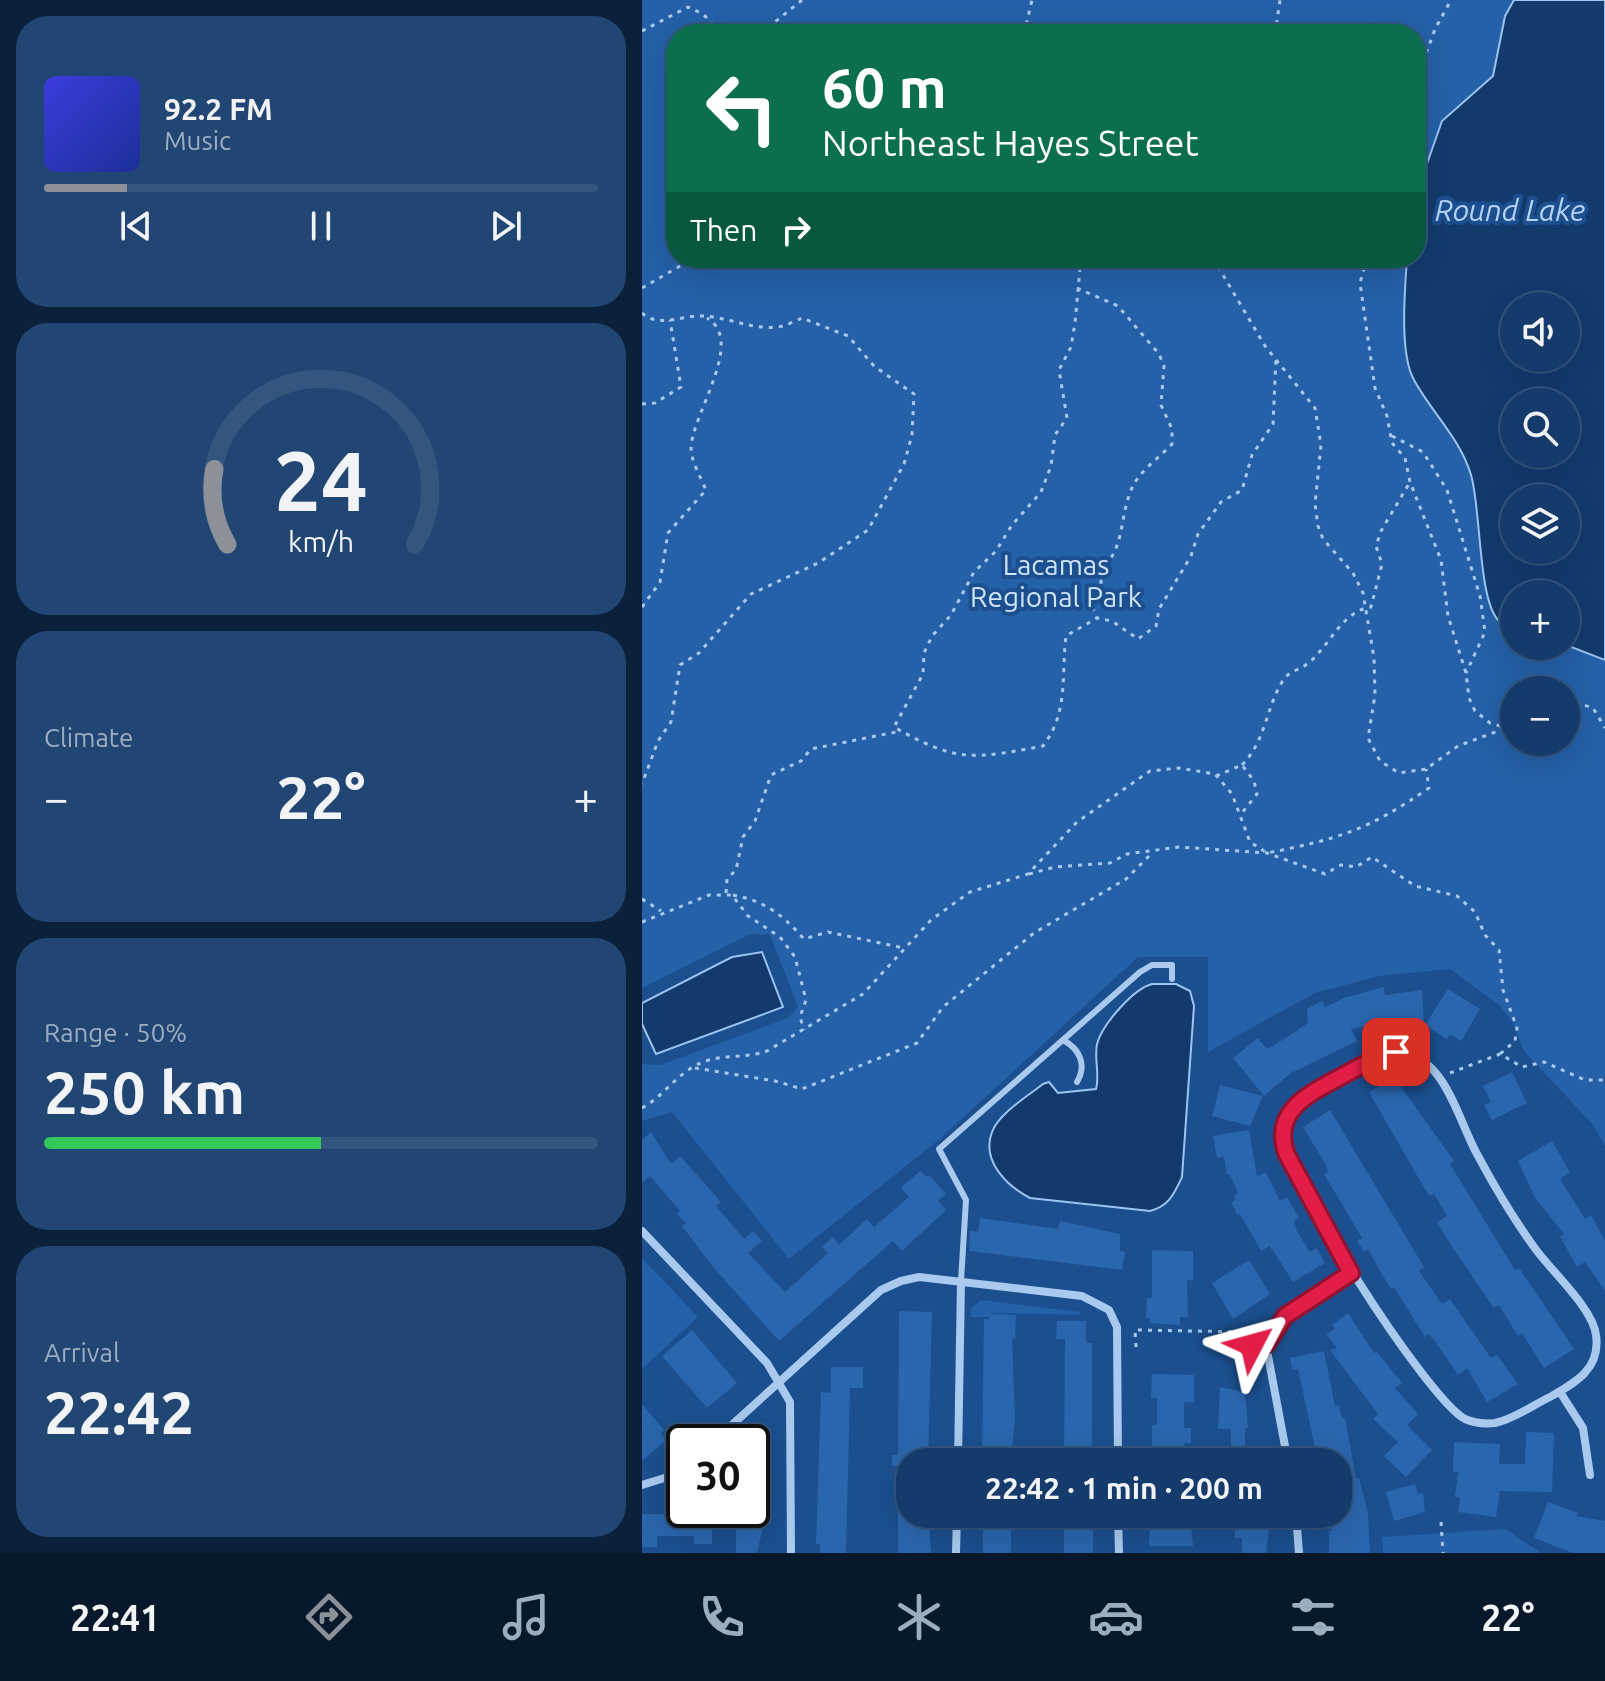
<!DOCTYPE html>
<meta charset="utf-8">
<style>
:root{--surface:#143b6b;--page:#214673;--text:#f1f3f6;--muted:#9dadc1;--line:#33557e;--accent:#8c9099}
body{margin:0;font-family:Ubuntu,sans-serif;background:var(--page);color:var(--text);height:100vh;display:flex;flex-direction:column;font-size:30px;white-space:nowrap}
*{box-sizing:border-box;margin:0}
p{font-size:26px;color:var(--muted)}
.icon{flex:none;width:44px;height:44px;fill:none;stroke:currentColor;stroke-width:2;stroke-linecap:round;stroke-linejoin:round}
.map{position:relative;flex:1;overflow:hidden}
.sheet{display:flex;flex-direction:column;gap:16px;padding:16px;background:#0b203b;width:642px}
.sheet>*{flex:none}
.banner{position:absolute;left:24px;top:24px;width:760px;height:244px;border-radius:32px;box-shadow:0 8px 32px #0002,0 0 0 2px var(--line);background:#0b6e4f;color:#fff;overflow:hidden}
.buttons{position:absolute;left:858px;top:292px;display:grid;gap:16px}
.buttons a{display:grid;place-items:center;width:80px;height:80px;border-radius:50%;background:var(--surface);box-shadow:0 8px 32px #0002,0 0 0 2px var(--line);font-size:40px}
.speed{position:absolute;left:24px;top:1424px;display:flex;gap:16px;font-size:40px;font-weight:700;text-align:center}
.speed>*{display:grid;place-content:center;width:104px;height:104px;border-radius:50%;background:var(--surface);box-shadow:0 8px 32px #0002,0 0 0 2px var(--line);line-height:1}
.speed .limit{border:4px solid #111;border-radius:12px;background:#fff;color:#111}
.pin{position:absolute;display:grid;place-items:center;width:68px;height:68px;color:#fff;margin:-34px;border-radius:16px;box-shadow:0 4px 12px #0006}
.me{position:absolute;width:88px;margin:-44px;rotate:51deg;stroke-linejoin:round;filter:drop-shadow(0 0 6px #0008)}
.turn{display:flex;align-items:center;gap:28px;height:168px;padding:0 24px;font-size:36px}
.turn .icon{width:104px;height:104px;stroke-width:2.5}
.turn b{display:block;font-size:56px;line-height:68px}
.then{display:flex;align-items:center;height:76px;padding:0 24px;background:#0003;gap:16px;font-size:30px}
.big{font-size:60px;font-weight:700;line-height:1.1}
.sheet .widget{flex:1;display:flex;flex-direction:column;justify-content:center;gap:12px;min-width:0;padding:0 28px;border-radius:32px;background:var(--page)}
.sheet .dial{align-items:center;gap:0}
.dial svg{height:208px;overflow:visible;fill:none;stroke:var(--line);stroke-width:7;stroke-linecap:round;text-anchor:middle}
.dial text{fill:var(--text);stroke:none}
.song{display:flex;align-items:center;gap:24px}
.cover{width:96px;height:96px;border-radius:12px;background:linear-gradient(135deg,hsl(240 70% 55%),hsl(230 70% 35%))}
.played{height:8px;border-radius:4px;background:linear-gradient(90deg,var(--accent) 15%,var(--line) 15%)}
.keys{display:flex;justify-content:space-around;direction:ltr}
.heat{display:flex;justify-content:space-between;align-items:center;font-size:44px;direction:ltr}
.charge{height:12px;border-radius:6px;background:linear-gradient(90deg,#34c759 50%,var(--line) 0)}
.trip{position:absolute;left:254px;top:1448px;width:456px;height:80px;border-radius:32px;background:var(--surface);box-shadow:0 8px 32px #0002,0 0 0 2px var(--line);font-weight:700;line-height:80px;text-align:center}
.menu{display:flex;height:128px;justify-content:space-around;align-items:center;background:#08182b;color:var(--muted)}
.menu .icon{width:56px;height:56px}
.menu .current{color:var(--accent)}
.menu b{font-size:36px;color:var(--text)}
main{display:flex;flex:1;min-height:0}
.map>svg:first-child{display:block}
.green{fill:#2461a8;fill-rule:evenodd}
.water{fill:#123a6d;stroke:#9cc4f0;stroke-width:2;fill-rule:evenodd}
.building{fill:#2a66ad}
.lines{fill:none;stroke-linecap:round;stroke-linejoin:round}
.path{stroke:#a9c9ee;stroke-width:3;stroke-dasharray:4 6;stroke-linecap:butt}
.lane{stroke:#a9c9ee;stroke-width:6}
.street{stroke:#a9c9ee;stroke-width:8}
.route-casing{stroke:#92132f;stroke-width:20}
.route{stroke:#e11d48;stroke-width:14}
.labels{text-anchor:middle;stroke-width:8;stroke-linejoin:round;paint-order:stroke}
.park-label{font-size:28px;fill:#cfe3fa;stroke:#1b4f8f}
.water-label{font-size:30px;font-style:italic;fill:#b5d3f5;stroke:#1b4f8f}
</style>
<main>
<section class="sheet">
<div class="widget">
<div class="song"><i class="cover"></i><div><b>92.2 FM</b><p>Music</p></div></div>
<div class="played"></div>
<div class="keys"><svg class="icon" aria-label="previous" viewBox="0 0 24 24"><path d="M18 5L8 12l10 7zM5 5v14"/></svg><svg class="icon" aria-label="pause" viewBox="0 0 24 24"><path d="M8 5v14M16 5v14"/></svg><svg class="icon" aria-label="next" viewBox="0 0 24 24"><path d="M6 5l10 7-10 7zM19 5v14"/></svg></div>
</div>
<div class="widget dial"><svg viewBox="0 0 100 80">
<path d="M14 69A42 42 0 1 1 86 69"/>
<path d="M14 69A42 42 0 0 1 9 40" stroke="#8c9099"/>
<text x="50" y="56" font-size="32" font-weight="700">24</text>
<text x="50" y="72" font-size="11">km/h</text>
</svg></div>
<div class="widget"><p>Climate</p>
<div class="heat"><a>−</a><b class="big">22°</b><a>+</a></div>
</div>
<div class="widget"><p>Range · 50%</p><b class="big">250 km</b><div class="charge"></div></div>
<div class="widget"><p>Arrival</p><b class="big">22:42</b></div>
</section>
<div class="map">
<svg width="963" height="1553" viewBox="0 0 963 1553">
<rect width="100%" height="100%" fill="#1b4f8f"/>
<path class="green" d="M 0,0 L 872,0 L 863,16 L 851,75 L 800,121 L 774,195 L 774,34 L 34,34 L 34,258 L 767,258 L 770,377 L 811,434 L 829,474 L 849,607 L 859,624 L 872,627 L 872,646 L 924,645 L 963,660 L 963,1146 L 951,1125 L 882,1051 L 870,1021 L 857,1005 L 808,969 L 737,976 L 673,993 L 566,1052 L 566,957 L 496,957 L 298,1139 L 147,1259 L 30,1112 L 0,1121 L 0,1064 L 18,1065 L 146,1018 L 156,1007 L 128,935 L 109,934 L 0,988 ZM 872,690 L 924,690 L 924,742 L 872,742 Z
M 0,1258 L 56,1317 L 0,1369 Z
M 339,1300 L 438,1312 L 438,1315 L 349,1313 L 347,1317 L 329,1317 L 329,1309 Z
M 863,1529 L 899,1553 L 741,1553 L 740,1537 Z"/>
<path class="water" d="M 872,0 L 963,0 L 963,660 L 924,645 L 924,594 L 872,594 L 872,627 C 865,625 860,625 856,620 C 836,598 839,508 829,475 C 818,438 790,413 772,380 C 757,353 763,289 765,258 L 774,258 L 774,195 L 800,121 L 851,76 L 863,16 ZM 872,306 L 924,306 L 924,358 L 872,358 ZM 872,402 L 924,402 L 924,454 L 872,454 ZM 872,498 L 924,498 L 924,550 L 872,550 Z
M 120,952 L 141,1007 L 14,1054 L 0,1024 L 0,1003 L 90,957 Z
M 510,984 L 534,984 L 548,991 L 552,1006 L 540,1177 C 532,1194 527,1206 508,1211 L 388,1198 C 365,1186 339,1161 350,1132 C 357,1113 386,1096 401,1084 L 407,1082 L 416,1093 L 454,1089 C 458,1075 452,1059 455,1044 C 460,1025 491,989 510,984 Z"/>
<path class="building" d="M 742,987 L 743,995 L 780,990 L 782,1027 L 765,1028 L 765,1025 L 753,1026 L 753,1021 L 709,1029 L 715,1041 L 649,1073 L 622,1096 L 591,1058 L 616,1038 L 625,1049 L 642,1039 L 666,1023 L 665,1009 L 680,1001 L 683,1007 L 702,998 Z
M 806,989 L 838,1009 L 819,1041 L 808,1034 L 805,1039 L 783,1025 Z
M 870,1072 L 885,1103 L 850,1120 L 842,1105 L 849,1102 L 841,1086 Z
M 752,1077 L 812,1161 L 808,1164 L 873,1270 L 877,1268 L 932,1349 L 902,1368 L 880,1333 L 876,1336 L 857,1305 L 852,1308 L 811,1248 L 795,1222 L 805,1216 L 792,1194 L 788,1196 L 781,1186 L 727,1092 Z
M 578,1085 L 621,1096 L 608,1126 L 570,1116 Z
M 688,1110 L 782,1267 L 777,1271 L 800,1304 L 808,1299 L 849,1358 L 855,1355 L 876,1384 L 845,1402 L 825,1368 L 816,1375 L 795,1344 L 787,1334 L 783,1337 L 752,1287 L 749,1289 L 739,1273 L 726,1249 L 722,1252 L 715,1241 L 720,1238 L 682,1174 L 686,1172 L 684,1165 L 661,1127 Z
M 607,1130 L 615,1176 L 624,1172 L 638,1201 L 645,1197 L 657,1218 L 652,1221 L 655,1231 L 668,1252 L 674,1248 L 683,1263 L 651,1282 L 628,1246 L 619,1251 L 598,1214 L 595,1215 L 589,1202 L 594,1200 L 592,1195 L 596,1193 L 588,1175 L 585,1175 L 582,1157 L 575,1158 L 571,1136 Z
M 9,1132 L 29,1164 L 38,1156 L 79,1202 L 74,1206 L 102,1239 L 111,1231 L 120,1241 L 106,1253 L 143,1292 L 186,1253 L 180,1247 L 191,1237 L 197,1245 L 225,1219 L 232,1227 L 267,1197 L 259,1188 L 278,1171 L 284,1177 L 287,1175 L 304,1194 L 296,1201 L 304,1210 L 260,1251 L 251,1241 L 137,1341 L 71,1267 L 40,1226 L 44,1223 L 35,1214 L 38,1211 L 8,1176 L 0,1183 L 0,1140 Z
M 910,1141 L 928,1172 L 918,1179 L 943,1219 L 949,1215 L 963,1241 L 963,1291 L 943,1262 L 935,1267 L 918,1236 L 922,1234 L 893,1198 L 876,1161 Z
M 338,1218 L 416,1229 L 418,1221 L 478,1234 L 478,1251 L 483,1252 L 480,1270 L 327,1251 L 328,1231 L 336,1232 Z
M 510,1250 L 551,1251 L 551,1280 L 545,1280 L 546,1317 L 538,1317 L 538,1325 L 508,1323 L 508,1318 L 504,1318 L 505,1298 L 510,1298 Z
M 607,1260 L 628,1294 L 591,1319 L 570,1283 Z
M 257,1311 L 290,1312 L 286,1462 L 268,1462 L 268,1514 L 287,1514 L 289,1553 L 256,1553 L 256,1466 L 250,1466 L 250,1455 L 256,1455 Z
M 706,1313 L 732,1353 L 735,1352 L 760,1383 L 753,1388 L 776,1414 L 765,1425 L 790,1450 L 764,1477 L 742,1456 L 756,1442 L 731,1419 L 736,1414 L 688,1350 L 695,1348 L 684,1334 L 693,1329 L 690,1325 Z
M 348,1314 L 374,1315 L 373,1339 L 370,1338 L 373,1418 L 369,1462 L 340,1462 L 342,1319 L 347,1319 Z
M 415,1321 L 444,1321 L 444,1343 L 450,1343 L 450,1462 L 422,1462 L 423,1339 L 414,1339 Z
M 50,1330 L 95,1383 L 65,1408 L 20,1356 Z
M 682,1351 L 693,1406 L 697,1405 L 700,1418 L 703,1418 L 714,1478 L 717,1478 L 726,1513 L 728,1553 L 687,1553 L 687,1531 L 690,1531 L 686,1514 L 696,1514 L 696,1462 L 676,1462 L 656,1369 L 650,1370 L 648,1358 Z
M 189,1367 L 221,1367 L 221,1388 L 208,1388 L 204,1553 L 178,1553 L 178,1544 L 174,1544 L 179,1392 L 189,1393 Z
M 510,1374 L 552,1375 L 552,1403 L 542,1402 L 542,1428 L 549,1428 L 549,1443 L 542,1443 L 542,1454 L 516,1454 L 516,1450 L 510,1450 L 510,1425 L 515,1425 L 515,1398 L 509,1398 Z
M 578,1387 L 603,1392 L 606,1428 L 603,1428 L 603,1462 L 589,1462 L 589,1429 L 576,1429 Z
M 0,1404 L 22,1430 L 19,1433 L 24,1440 L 0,1461 Z
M 884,1432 L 912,1433 L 910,1492 L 858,1491 L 854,1517 L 816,1512 L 818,1498 L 813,1497 L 816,1472 L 811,1472 L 812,1442 L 858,1444 L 857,1464 L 883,1464 Z
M 773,1484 L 776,1494 L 781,1493 L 783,1512 L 752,1521 L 744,1492 Z
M 110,1494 L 121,1494 L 121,1527 L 115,1553 L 94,1553 L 94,1527 L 70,1528 L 70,1544 L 52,1544 L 52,1536 L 15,1536 L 15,1547 L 0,1547 L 0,1514 L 34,1514 L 34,1510 L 110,1510 Z
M 906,1502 L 936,1513 L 934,1516 L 963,1521 L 963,1553 L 931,1553 L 892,1538 Z
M 341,1514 L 369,1514 L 369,1553 L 341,1553 Z
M 422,1514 L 451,1514 L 451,1553 L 422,1553 Z
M 593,1514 L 624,1514 L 624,1519 L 628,1519 L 624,1553 L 600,1553 L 600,1538 L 593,1538 Z
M 514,1517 L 548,1518 L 551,1546 L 507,1546 L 508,1526 L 514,1526 Z"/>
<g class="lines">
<path class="path" d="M 0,31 L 46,7 L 61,14 L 80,34
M 118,34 L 160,0
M 382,34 L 390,0
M 633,34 L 638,0
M 774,81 L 793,29 L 809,0
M 439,258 L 433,323 L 429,347 L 417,370 L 425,418 L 413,435 L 409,466 L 399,492 L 370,525 L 354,551 L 332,572 L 309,615 L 290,636 L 282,653 L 281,674 L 252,727 C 315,763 331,759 401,746 C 427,712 419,676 424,636 L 455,618
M 571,258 L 623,346 L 673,408 L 679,445 L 673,504 L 676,526 L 681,539 L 711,573 L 721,593 L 732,658 L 733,695 L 726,738 L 738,761 L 757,773 L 784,769 L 816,746 L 872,725
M 725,258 L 718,283 L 733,388 L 745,416 L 750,443 L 763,458 L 768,482 L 799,560 L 806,616 L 824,673 L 827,698 L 833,711 L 848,723 L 865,728
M 0,288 L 52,258
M 435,288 L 476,306 L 517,354 L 522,366 L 519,405 L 530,429 L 530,444 C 515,460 495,472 488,493 C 477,522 483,547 459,570 L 459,591 L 450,606 L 455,618 L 470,621 L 496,639 L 514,626 L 517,609 L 549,556 L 556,534 L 579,502 L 600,490 L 610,455 L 631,424 L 634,358
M 0,313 C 15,327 37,317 55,316 C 83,315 107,330 136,327 C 144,326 153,321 160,318 L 206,336 L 232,366 L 272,394 L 270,435 L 262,464 L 226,530 L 176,563 L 109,594 L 57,653 L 38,665 L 29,722 L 16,741 L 0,784
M 0,404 L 13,403 L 39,387 L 28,320
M 750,436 L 781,452 L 805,490 L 838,596 L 843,632 L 824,673
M 0,607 L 18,582 L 26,533 L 64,490 C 59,478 49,461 49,448 C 50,414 104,341 65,318
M 924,699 L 951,708 L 963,728
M 600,765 C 623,742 624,709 640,682 C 646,671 656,671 665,664 C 687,648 699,611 729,607 L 740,564 L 734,546 L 739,531 L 768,482
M 574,776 L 600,765 L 612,781 L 615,794 L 599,814
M 387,874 L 413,867 L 468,863 L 485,854 L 537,847 L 625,853 L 683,874 L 699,865 L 714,867 L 730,857 L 773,886 L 815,896 L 833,912 L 843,935 L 857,950 L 861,990 L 875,1028 L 873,1041 L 858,1054
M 84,893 L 85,879 L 94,870 L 101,837 L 113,821 L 129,775 L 159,761 L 169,749 L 259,731
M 91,895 C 123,901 141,915 162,939 L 186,932 L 262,948
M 0,899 L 19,911
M 0,922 L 67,895 L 90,895 L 106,916 L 138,937 L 153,957 L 164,1000 L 158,1017 L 162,1030
M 53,1068 L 133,1081 L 160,1089 L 275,1043 L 301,1007 L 392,933 L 484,879 L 511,852
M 808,1073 L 858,1054 L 880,1067 L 902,1062 L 943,1080 L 963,1080
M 0,1108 C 19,1098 32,1078 51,1067 C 75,1052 100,1060 125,1051 L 221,994 L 289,920 L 328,892 L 386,874 L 435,822 L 508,771 L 537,768 L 573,774 L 590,794 L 608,842 L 625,853 C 697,839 726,830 787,788 L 784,769
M 494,1347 L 493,1330 L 611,1332 L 614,1335
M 799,1522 L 801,1553"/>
<path class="lane" d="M 421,1040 C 438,1049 445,1065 435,1082
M 319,1281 L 324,1200 L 297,1149 L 498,972 L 510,965 L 530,965 L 530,979"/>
<path class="street" d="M 754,1052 C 803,1054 815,1118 835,1154 C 852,1186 871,1218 892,1247 C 908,1270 951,1308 954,1335 C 959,1369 933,1383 908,1397 C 891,1405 872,1419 853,1423 C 844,1424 832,1423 823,1419 C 786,1400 633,1164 641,1125 C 648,1095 725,1057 754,1052 Z
M 0,1231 L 125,1363 L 148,1402 L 149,1553
M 624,1345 L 646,1462
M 577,1346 L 624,1345 L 643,1316 L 709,1273
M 918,1392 L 941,1428 L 948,1475
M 71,1442 L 239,1290 L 259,1281 L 277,1277 L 440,1296 L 467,1310 L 475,1327 L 476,1462
M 316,1462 L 319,1281
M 0,1485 L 29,1476 L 42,1466
M 476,1514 L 477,1553
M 654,1514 L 657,1553
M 314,1553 L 315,1514"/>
</g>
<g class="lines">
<g class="route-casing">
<path id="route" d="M 610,1345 L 624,1345 L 643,1316 L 709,1273 L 645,1155 C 628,1110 669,1093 702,1075 C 719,1066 735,1056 754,1052"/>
</g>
<use href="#route" class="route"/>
</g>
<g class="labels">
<g class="park-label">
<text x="414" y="575">Lacamas<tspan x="414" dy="32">Regional Park</tspan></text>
</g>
<g class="water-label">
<text x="868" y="221">Round Lake</text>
</g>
</g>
</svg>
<div class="buttons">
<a><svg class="icon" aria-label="sound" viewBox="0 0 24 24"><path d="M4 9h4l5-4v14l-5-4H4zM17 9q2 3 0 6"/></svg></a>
<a><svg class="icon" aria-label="search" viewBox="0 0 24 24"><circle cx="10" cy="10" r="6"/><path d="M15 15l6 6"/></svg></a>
<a><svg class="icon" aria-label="layers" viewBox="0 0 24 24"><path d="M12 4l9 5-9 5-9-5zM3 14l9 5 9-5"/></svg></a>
<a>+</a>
<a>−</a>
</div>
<div class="speed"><div class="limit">30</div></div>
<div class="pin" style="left:754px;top:1052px;background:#d93025"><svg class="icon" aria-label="arrive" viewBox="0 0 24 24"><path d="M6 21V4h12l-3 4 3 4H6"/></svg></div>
<svg class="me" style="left:610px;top:1345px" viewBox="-20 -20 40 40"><path d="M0-17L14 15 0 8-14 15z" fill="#e11d48" stroke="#fff" stroke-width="4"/></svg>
<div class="trip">22:42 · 1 min · 200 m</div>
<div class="banner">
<div class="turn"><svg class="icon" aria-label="left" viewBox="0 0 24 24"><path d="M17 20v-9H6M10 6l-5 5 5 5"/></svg><div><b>60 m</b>Northeast Hayes Street</div></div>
<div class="then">Then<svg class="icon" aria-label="right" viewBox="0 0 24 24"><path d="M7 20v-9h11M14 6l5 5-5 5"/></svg></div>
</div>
</div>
</main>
<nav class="menu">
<b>22:41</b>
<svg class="icon current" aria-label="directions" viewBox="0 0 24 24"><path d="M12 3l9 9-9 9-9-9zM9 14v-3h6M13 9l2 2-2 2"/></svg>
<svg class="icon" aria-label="music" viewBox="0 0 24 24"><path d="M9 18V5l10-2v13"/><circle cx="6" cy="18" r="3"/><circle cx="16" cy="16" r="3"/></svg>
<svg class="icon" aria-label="phone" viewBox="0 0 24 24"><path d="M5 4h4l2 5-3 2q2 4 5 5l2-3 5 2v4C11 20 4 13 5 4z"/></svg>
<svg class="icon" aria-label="climate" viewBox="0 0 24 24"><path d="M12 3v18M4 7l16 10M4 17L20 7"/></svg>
<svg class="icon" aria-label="car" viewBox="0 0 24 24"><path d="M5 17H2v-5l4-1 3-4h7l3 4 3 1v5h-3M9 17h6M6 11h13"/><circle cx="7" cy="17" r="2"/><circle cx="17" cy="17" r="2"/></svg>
<svg class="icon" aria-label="filters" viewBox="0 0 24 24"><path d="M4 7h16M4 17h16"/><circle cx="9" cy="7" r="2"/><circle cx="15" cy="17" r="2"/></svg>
<b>22°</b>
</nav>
